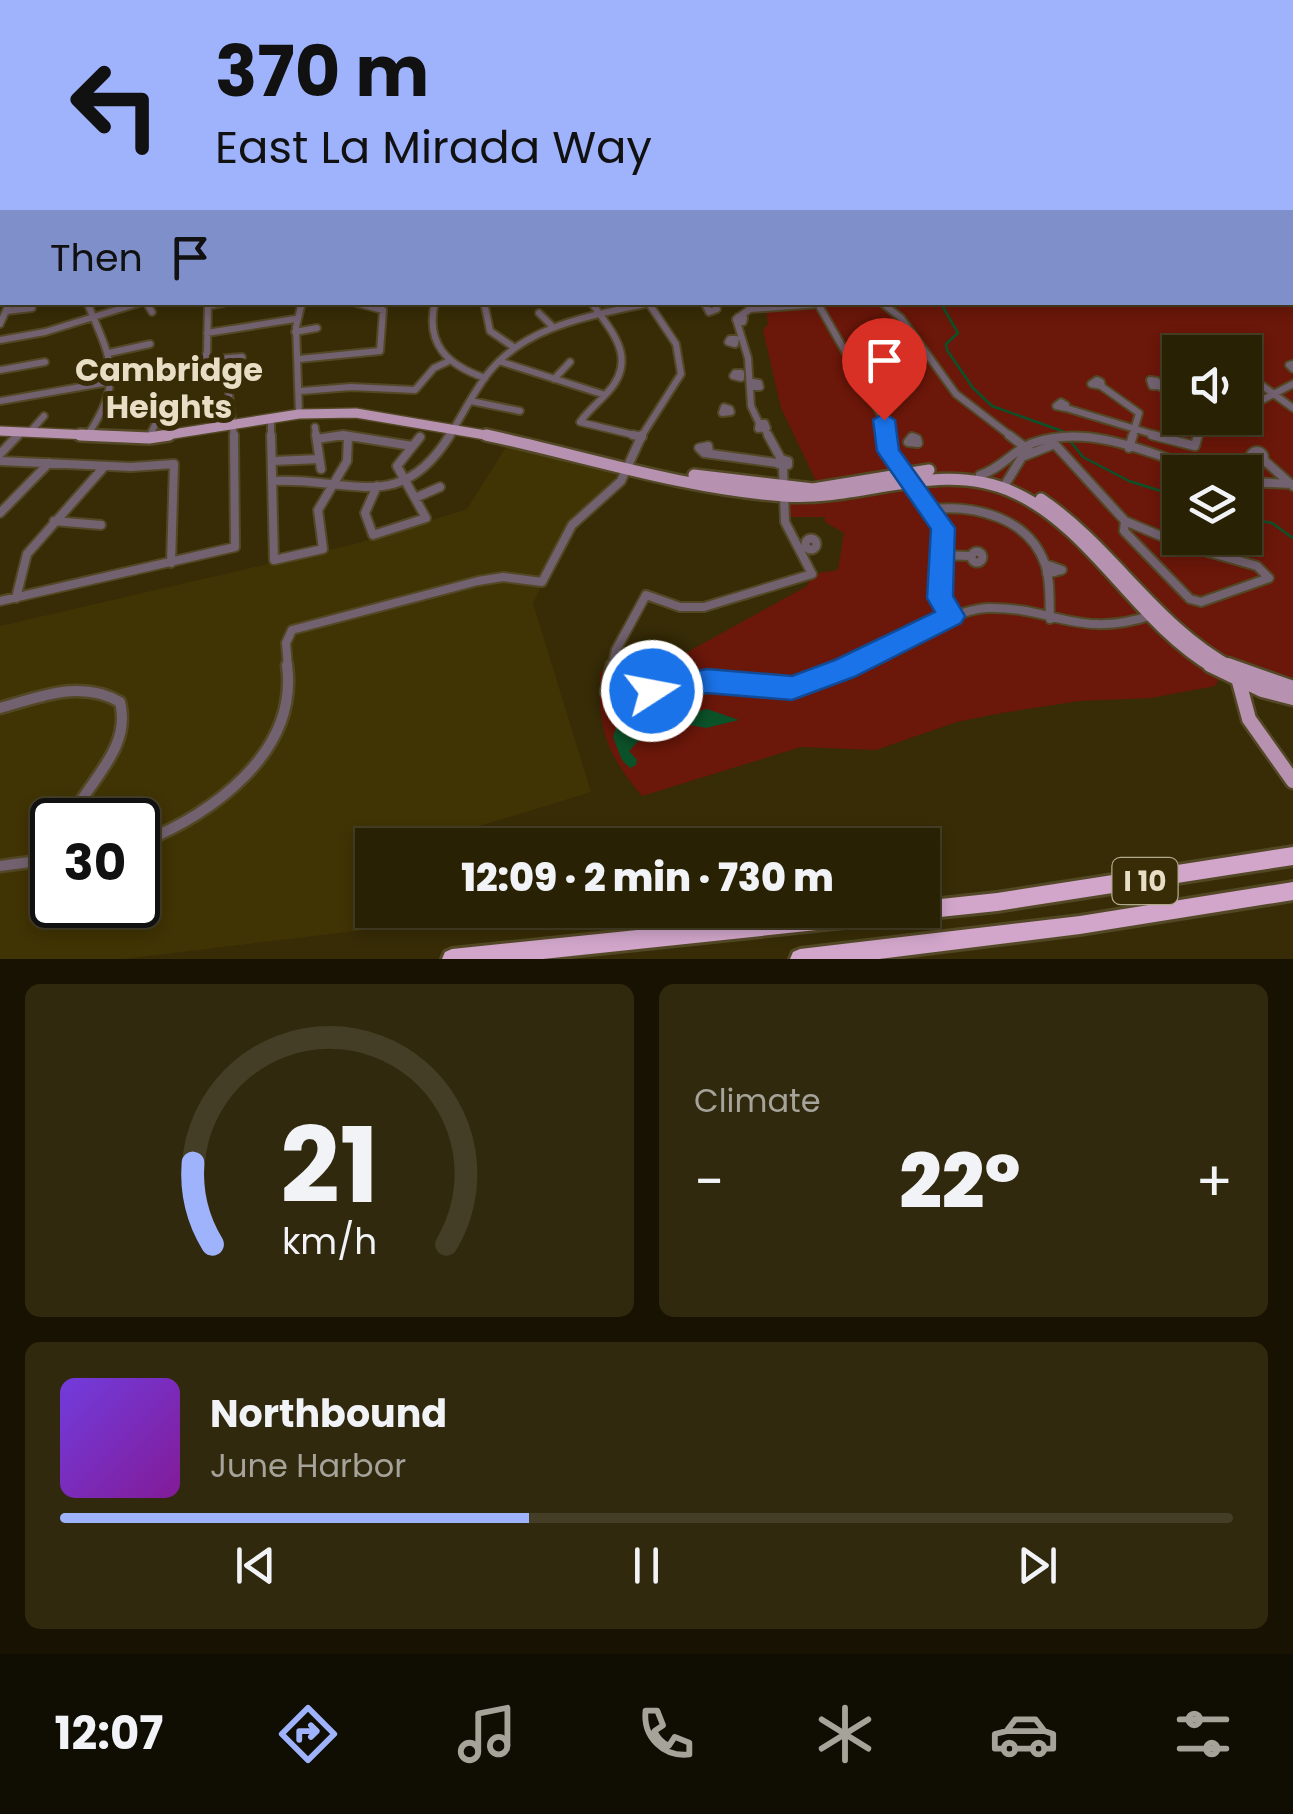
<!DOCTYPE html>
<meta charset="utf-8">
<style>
:root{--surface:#292104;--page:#31290e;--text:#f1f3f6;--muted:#a5a39a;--line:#453e26;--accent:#9fb3fd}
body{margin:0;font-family:Poppins,sans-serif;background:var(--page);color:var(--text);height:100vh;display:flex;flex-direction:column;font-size:38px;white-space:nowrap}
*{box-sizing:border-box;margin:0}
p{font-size:32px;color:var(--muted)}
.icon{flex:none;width:55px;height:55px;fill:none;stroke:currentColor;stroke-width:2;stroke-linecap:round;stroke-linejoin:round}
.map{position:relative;height:959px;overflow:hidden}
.sheet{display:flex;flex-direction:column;gap:25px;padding:25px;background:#171202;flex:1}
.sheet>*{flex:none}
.guide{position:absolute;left:0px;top:0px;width:1295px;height:305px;box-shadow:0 5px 15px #0003,0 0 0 2px var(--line);background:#9fb3fd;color:#111;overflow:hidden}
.controls{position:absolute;left:1162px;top:335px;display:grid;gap:20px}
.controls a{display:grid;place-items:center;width:100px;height:100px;border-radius:0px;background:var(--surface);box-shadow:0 5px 15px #0003,0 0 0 2px var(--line);font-size:50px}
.speed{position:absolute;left:30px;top:798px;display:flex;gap:20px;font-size:50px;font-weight:700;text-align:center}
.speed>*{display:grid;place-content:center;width:130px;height:130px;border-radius:50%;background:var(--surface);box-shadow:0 5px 15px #0003,0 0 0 2px var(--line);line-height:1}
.speed .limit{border:5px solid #111;border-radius:15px;background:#fff;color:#111}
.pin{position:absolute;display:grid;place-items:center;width:85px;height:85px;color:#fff;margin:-102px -42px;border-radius:50% 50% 50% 0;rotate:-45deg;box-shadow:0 0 10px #0007}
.pin .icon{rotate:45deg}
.me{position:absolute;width:110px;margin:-55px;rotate:79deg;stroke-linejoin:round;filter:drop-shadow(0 0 8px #0008)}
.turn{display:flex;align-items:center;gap:35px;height:210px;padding:0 50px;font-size:45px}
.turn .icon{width:130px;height:130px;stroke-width:2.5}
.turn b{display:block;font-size:70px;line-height:85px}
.then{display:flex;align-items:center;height:95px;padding:0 50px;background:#0003;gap:20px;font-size:38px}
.big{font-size:75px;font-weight:800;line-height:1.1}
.sheet .tile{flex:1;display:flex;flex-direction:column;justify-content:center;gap:15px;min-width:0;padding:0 35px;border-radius:15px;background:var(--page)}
.sheet .dial{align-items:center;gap:0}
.dial svg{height:260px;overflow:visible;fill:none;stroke:var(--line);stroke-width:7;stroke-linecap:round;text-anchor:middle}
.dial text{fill:var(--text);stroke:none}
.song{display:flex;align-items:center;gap:30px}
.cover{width:120px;height:120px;border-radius:15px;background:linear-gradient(135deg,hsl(260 70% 55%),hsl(290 70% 35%))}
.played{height:10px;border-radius:5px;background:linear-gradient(90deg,var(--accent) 40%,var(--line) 40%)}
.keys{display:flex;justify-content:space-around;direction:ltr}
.heat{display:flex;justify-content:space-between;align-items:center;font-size:55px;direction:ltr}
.sheet .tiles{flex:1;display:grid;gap:25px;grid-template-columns:1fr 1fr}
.tile:last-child{grid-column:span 2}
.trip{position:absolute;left:355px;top:828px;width:585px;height:100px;border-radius:0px;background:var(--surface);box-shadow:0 5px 15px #0003,0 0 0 2px var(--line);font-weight:800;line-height:100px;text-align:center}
.dock{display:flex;height:160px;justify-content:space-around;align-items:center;background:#100d02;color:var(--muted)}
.dock .icon{width:70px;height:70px}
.dock .active{color:var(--accent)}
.dock b{font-size:45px;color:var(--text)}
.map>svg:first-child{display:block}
.built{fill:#403304;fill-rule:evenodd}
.green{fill:#6b1709;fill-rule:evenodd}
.water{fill:#0b5229}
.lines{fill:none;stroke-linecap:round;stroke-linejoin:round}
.stream{stroke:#0b5229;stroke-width:2.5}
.minor-far3-casing{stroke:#534825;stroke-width:6}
.minor-far2-casing{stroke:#534825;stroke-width:10}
.minor-far1-casing{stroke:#534825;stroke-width:12}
.minor-casing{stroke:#534825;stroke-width:15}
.major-far3-casing{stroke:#534825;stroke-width:8}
.major-far2-casing{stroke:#534825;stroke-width:12}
.major-far1-casing{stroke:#534825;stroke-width:16}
.major-casing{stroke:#534825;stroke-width:19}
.highway-casing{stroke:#534825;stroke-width:6}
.minor-far3{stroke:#72616f;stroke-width:4}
.minor-far2{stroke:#72616f;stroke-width:6}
.minor-far1{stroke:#72616f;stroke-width:8}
.minor{stroke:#72616f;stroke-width:10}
.major-far3{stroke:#b692b0;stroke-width:5}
.major-far2{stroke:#b692b0;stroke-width:9}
.major-far1{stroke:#b692b0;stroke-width:11}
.major{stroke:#b692b0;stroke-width:14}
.highway{fill:#d1a6ca;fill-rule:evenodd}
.route{fill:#1a73e8;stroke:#114b97;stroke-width:2.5}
.labels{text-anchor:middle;stroke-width:10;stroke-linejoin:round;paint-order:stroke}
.shield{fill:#372c06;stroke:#b2a98c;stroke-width:2.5}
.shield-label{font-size:28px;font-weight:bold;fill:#e7dec5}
.neighbourhood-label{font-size:32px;font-weight:bold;fill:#e7dec5;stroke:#372c06}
</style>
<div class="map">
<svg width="1293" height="959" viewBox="0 0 1293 959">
<rect width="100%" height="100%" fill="#372c06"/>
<path class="built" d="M 509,442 L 629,465 L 621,481 L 572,525 L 533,603 L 591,792 L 418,845 L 372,845 L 372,910 L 413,910 L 422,923 L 124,959 L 0,959 L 0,626 L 355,544 L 467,509 ZM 52,820 L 138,820 L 138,905 L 52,905 Z"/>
<path class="green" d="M 0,0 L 1028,0 L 1033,2 L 2,2 L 2,59 Z
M 1293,249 L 1293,685 L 1228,664 L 1215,686 L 1151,698 L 1079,701 L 996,714 L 957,722 L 876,750 L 801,747 L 642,796 C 606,754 597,726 600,672 L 622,655 L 630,661 L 675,659 L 807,586 L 812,574 L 838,570 L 844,533 L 825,522 L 825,517 L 786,517 L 785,482 L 816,481 L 781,408 L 763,330 L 768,324 L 765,303 L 1292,302 ZM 1180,352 L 1245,352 L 1245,418 L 1180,418 ZM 1180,472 L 1245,472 L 1245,538 L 1180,538 ZM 690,656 L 630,723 L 616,725 L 611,695 L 641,693 L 633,664 L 670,663 Z"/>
<path class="water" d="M 707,709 L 739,720 L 706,728 L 690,725 L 676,735 L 646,733 L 629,751 L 637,760 L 636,765 L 630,768 L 622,760 L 613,737 L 617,725 L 649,723 Z"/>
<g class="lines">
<path class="stream" d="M 664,0 L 673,2
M 803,0 L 807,2
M 172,2 L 181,0
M 268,2 L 276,0
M 563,2 L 570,0
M 880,2 L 888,0
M 0,69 L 2,63
M 940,302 L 958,333 L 946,344 L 947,350 L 973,388 L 992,406 L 1062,431 L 1083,457 L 1129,481 L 1180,497
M 1245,518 L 1272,523 L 1293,538"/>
<g class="minor-far3-casing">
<path id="minor-far3" d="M 1142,0 L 1149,2
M 1215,0 L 1221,2
M 1282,0 L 1289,2
M 1039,2 L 1061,0
M 1109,2 L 1127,0"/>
</g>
<g class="minor-far2-casing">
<path id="minor-far2" d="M 87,302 C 111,360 125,379 87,436
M 146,302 L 152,312
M 435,302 C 425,344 447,365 485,378
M 484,302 L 490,331 L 515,348
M 591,302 C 612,332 639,359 607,393 C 598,403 588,411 580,422 L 642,437
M 704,302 L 709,312 L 717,309
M 817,302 L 884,420 L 886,437
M 881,302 L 901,318 L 956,394 L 1012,437
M 208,306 L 226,302
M 6,311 L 32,308
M 539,313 L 553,327
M 738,317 L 744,318 L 743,322 L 736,320 Z
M 0,324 L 10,302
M 295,332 L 317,328
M 207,333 L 295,319
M 730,339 L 736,339 L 735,344 L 728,342 Z
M 0,340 L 45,332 L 142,302
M 109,353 L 150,344
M 299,359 L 380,351 L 383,310 L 353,302
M 202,360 L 207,353 L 208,302
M 499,361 L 605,395
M 1293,364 L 1289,365 L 1293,369
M 0,370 L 45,362
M 735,373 L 741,373 L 741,378 L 733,376 Z
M 1245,373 L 1293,408
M 554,379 L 570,362
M 1097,380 L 1101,382 L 1102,386 L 1091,384 Z
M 1150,380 L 1157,381 L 1160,386 L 1152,386 Z
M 753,382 L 759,383 L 760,387 L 751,387 Z
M 1101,386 L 1139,413 L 1132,437
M 1159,386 L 1180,400
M 301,391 L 351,387 L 415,390 L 434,368 L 447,362
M 229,394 L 234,437
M 0,401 L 189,368 L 202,360 L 242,357
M 471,401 L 520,411
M 1061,402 L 1066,405 L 1066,408 L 1056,406 Z
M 724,407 L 730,409 L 731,412 L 722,413 Z
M 1066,408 L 1162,437
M 1245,409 L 1293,384
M 299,414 L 296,327 L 302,302
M 1245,417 L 1255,418 L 1246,409
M 271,418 L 271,437
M 1195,418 L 1200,427 L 1197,437
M 759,423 L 751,406 L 748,358 L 736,319 L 750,309 L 818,304
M 759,423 L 765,423 L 767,428 L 758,429 Z
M 315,427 L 316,437
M 765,430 L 769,437
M 29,433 L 44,416
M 16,437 L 20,433
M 149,437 L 164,407
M 328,437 L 357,437
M 449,437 C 461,417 472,395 486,376 C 524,325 591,316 649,303
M 641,437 L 681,374 L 676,344 L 648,302
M 1059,437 L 1084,437"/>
</g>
<g class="minor-far1-casing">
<path id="minor-far1" d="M 271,435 L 274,560 L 323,549 L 318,510 L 347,461 L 348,436
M 316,435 L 321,469
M 633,435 L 642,437
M 768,435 L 781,459
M 886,435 C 891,471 928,490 941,522 C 954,554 930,585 952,616
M 1009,435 L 1030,451
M 1152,435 L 1195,446 L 1198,435
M 912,437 L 917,439 L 918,443 L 908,442 Z
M 317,439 L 343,435 L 412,446
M 1050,439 L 1125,521
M 1129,448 L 1133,435
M1250 458a7 7 0 1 1 14 0a7 7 0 1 1-14 0Z
M 709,452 L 708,446 L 699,448 L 704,453 L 777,463
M 0,454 L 18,435
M 781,459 L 788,461 L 788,465 L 778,464 Z
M 0,461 L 131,467 L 174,464 L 171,563
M 274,461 L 319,459
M 1265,461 L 1293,486
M 980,475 C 1001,469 1013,450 1033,443 C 1090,423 1152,454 1206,472
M 274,481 C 351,477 400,516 450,435
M 1245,482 L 1293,484
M 377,486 L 365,513 L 373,535 L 426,518 L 397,466 L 420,437
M 1003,488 L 1022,457 L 1055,444
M 415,498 L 440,487
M 933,509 C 976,505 1029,518 1045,564 C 1051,581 1049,601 1050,619
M 0,513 L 49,463
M 54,521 L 101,525
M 1125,521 L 1180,544 L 1257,566 L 1269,578 L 1201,602 L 1190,599 L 1124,531 Z
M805.5 544a5.5 5.5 0 1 1 11 0a5.5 5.5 0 1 1-11 0Z
M971.5 557a5.5 5.5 0 1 1 11 0a5.5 5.5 0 1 1-11 0Z
M 943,555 L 970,556
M 1045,564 L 1062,570 L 1047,574
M 16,598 L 27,554 L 103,468
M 0,601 L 235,547 L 234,435
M663 663a7 7 0 1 1 14 0a7 7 0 1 1-14 0Z
M 288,668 L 286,643 L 292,630 L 478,581 L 503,577 L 542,582 L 572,525 L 621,481 L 642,435
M 612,668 L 616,650 L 646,595 L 680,607 L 704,607 L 812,574 L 785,522 L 783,467
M 846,668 C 882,651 950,610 987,608 C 1052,606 1079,640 1152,615"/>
</g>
<g class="minor-casing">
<path id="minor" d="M 612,665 L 606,692 L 624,696 L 700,681 L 792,688 L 851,665
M 0,708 C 40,697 81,679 120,702 C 132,749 88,781 70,820
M 138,844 C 210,815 299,754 287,665
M 0,866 L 52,859"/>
</g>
<g class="major-far3-casing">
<path id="major-far3" d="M 1179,0 L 1185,2"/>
</g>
<g class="major-far2-casing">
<path id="major-far2" d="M 0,431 L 134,437
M 154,437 L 299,414 L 356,413 L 497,437"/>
</g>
<g class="major-far1-casing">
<path id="major-far1" d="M 80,435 L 149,438 L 169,435
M 486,435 C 584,456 684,489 784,496 C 862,502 940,458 1015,493 C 1092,528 1137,623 1214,668
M 694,475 L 813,489 L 929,470
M 1041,499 C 1113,548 1155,626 1233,668"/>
</g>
<g class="major-casing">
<path id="major" d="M 1210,665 L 1262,690 L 1293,698
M 1228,665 L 1293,688
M 1238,678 L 1249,719 L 1293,781"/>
</g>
<g class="highway-casing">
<path id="highway" d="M 1293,847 L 1293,865 L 997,911 L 543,959 L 442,959 L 445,952 L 452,949 L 831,910 L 922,910 L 922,901 L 997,893 Z
M 1293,882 L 1293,900 L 1080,934 L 879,959 L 790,959 L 793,952 L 800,949 L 1080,916 Z"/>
</g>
<use href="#minor-far3" class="minor-far3"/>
<use href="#minor-far2" class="minor-far2"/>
<use href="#minor-far1" class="minor-far1"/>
<use href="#minor" class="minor"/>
<use href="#major-far3" class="major-far3"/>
<use href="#major-far2" class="major-far2"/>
<use href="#major-far1" class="major-far1"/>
<use href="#major" class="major"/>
<use href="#highway" class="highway"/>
</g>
<path class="route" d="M 884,413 L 895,420 L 899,450 L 955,528 L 953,596 L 965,616 L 961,623 L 854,677 L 792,700 L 707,693 L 652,703 L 642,700 L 638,691 L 642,682 L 707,669 L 792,676 L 835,660 L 935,612 L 927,598 L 931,529 L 877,451 L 873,420 Z"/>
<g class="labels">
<rect class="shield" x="1112.5" y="858" width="65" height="46" rx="8"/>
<g class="shield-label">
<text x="1145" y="891">I 10</text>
</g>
<g class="neighbourhood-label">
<text x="169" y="381">Cambridge<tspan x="169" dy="37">Heights</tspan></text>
</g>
</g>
</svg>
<div class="controls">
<a><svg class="icon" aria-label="sound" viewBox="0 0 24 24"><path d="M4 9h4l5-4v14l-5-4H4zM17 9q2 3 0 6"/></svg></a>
<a><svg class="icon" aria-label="layers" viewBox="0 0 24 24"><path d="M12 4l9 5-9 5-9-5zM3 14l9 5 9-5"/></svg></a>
</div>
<div class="speed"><div class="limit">30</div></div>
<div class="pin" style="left:884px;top:420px;background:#d93025"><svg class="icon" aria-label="arrive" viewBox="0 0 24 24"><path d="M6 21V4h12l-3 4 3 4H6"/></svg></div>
<svg class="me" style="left:652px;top:691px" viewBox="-20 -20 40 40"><circle r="17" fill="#1a73e8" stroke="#fff" stroke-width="3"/><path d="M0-11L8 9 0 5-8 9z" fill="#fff"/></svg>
<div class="trip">12:09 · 2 min · 730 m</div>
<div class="guide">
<div class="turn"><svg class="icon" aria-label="left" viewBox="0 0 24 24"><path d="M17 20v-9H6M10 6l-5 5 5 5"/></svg><div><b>370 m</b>East La Mirada Way</div></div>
<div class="then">Then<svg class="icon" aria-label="arrive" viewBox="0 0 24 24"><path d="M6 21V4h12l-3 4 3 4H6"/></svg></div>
</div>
</div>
<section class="sheet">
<div class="tiles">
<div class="tile dial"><svg viewBox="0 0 100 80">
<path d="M14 69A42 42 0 1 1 86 69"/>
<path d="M14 69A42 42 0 0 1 8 44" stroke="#9fb3fd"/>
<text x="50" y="56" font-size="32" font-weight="700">21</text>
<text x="50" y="72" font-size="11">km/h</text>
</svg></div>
<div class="tile"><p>Climate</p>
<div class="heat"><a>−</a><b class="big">22°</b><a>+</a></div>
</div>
<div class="tile">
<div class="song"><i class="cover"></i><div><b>Northbound</b><p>June Harbor</p></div></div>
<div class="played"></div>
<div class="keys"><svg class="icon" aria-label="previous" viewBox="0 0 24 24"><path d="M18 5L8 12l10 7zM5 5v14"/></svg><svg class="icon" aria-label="pause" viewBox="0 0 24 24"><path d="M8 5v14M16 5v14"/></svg><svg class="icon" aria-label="next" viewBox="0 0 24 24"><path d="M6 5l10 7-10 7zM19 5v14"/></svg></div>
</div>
</div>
</section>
<nav class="dock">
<b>12:07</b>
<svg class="icon active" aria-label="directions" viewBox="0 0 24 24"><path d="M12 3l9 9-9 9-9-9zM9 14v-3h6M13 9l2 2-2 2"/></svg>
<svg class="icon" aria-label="music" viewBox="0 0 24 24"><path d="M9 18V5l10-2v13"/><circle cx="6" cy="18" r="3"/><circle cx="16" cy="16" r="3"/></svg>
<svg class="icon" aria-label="phone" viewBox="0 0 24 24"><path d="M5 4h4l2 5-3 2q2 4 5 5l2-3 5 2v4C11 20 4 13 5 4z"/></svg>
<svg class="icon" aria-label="climate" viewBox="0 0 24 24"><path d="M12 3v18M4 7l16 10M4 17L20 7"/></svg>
<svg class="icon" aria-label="car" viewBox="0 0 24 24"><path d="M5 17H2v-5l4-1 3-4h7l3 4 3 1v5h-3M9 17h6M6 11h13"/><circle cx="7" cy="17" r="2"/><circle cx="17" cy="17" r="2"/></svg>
<svg class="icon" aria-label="filters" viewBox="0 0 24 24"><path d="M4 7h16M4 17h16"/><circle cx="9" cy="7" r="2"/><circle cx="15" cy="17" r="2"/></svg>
</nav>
